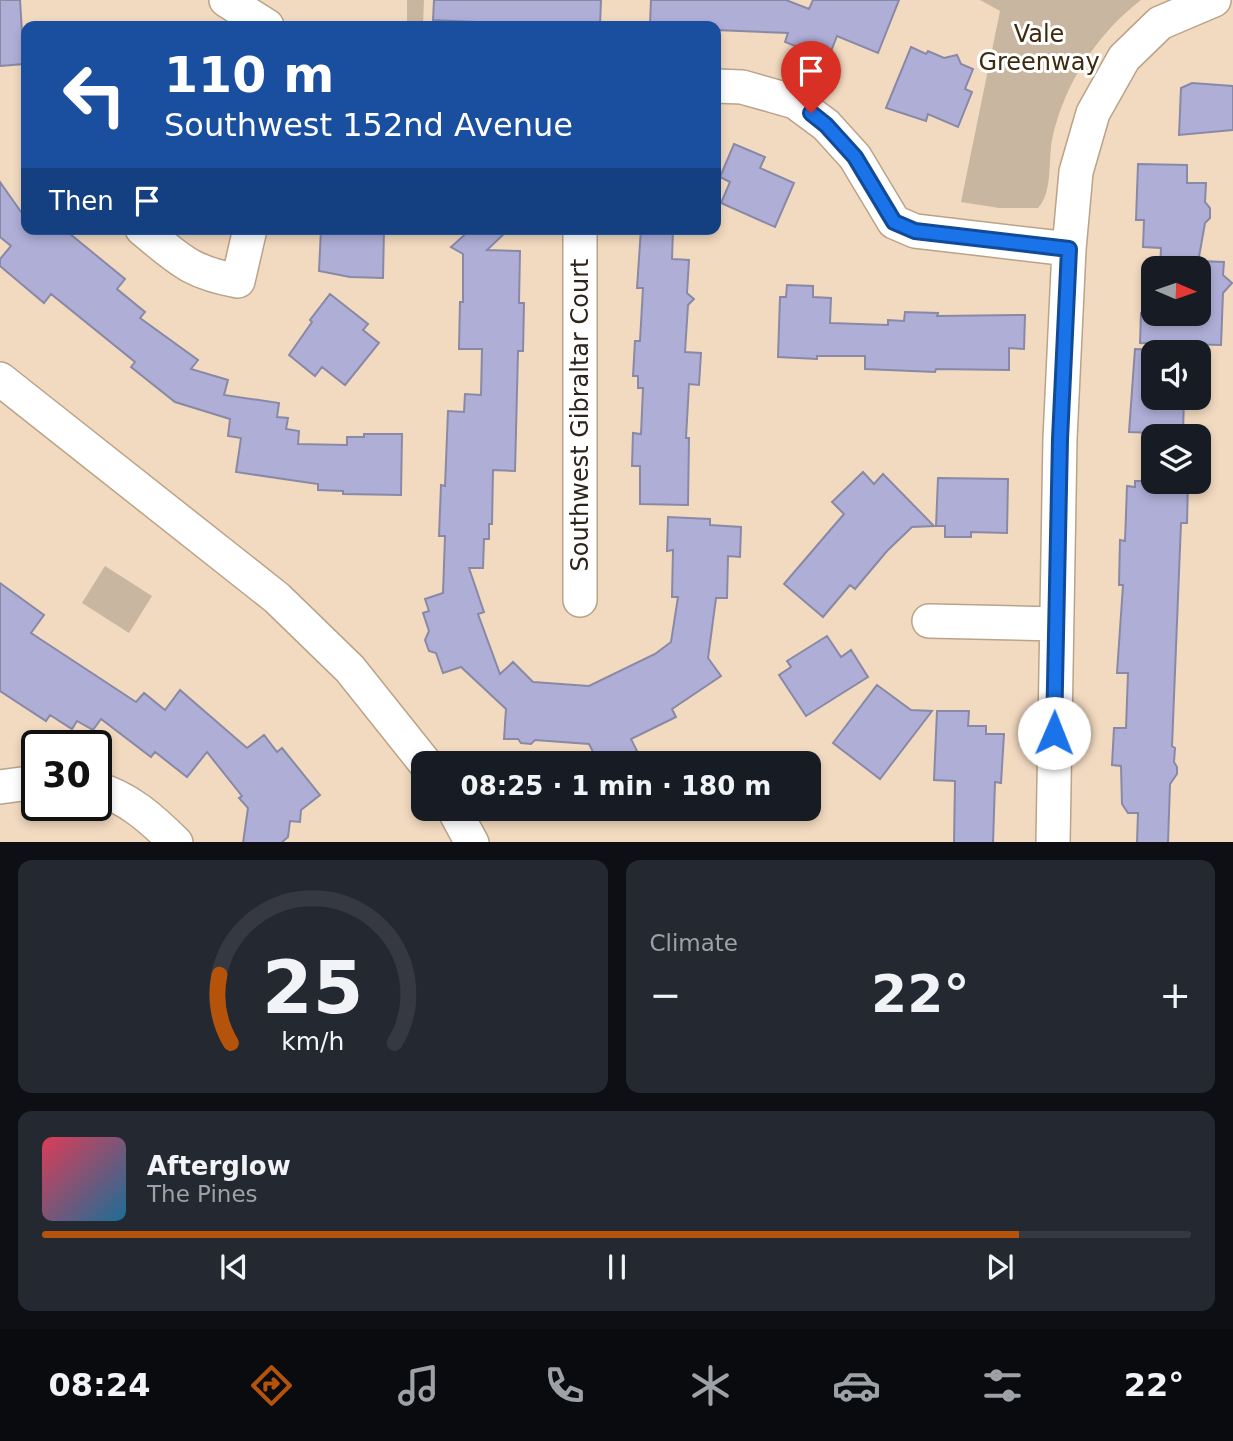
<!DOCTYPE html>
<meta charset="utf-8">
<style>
:root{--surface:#171b24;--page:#242831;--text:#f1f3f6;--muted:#9ea1a6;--line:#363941;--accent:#b45309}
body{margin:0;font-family:"DejaVu Sans",sans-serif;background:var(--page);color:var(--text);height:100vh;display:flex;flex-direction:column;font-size:26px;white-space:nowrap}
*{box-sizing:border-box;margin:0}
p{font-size:23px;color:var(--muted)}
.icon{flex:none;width:38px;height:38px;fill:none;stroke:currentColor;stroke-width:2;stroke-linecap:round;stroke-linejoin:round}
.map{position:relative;height:842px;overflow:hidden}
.side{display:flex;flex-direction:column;gap:18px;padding:18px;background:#0d0f14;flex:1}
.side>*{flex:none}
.top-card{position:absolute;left:21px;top:21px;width:700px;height:214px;border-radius:14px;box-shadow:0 4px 10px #0003;background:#1a4fa0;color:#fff;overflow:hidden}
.needle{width:46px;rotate:92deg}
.buttons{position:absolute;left:1141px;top:256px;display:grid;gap:14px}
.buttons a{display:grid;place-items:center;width:70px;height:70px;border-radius:14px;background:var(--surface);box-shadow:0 4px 10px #0003;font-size:35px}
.speed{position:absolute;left:21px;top:730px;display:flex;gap:14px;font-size:35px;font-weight:700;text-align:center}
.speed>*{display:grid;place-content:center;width:91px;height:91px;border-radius:50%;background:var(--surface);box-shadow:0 4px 10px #0003;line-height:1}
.speed .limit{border:4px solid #111;border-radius:10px;background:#fff;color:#111}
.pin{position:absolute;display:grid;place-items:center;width:60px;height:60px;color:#fff;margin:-72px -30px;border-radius:50% 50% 50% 0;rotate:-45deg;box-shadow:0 0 7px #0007}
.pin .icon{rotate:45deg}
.me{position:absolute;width:77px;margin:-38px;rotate:1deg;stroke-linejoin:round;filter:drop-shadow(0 0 5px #0008)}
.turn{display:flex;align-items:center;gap:24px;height:147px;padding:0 28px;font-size:32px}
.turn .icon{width:91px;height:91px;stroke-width:2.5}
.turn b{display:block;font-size:49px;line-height:60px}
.then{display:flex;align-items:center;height:66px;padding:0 28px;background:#0003;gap:14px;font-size:26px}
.big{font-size:52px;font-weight:600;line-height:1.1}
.side .tile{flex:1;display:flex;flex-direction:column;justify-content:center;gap:10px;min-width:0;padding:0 24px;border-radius:14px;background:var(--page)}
.side .dial{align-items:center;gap:0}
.dial svg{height:182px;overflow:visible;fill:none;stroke:var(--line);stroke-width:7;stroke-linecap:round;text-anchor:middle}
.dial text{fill:var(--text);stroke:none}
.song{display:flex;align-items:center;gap:21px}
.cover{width:84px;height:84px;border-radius:10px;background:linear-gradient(135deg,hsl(350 70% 55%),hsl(200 70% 35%))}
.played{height:7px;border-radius:4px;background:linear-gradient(90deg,var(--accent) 85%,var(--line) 85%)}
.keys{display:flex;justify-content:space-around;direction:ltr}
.heat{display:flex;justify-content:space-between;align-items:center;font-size:38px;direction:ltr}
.side .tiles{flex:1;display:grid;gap:18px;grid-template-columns:1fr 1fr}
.tile:last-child{grid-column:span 2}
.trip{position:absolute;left:411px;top:751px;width:410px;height:70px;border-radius:14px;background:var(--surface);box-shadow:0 4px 10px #0003;font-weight:600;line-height:70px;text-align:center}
.menu{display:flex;height:112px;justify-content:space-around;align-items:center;background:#090b0e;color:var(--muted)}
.menu .icon{width:49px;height:49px}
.menu .current{color:var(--accent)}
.menu b{font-size:32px;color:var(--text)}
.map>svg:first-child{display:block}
.green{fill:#c9b6a1}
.building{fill:#afaed7;stroke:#8989a6;stroke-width:2}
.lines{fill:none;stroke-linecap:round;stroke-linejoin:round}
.minor-casing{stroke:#b9a389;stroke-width:36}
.minor{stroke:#fff;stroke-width:33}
.route-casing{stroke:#114b97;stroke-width:18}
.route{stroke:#1a73e8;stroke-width:12}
.labels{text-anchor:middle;stroke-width:6;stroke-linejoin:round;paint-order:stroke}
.park-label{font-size:24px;fill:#402a0e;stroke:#fff}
.street-label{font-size:24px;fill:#2c2319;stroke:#fff}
</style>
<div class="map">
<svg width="1233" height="843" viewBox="0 0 1233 843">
<rect width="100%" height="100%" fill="#f2dac0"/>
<path class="green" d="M 407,0 L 424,0 L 423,26 L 407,26 Z
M 980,0 L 1141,0 C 1096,35 1064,84 1052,140 C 1048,160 1053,192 1038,208 L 999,208 L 961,202 L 1000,11 Z
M 105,566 L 152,596 L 129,633 L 82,603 Z"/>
<path class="building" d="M 0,0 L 20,0 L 24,64 L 0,66 Z
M 434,0 L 601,0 L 600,25 L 546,22 L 546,25 L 433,20 Z
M 651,0 L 786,0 L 809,9 L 813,0 L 899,0 L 878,53 L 837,36 L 828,59 L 785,42 L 788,33 L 716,30 L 716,26 L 650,25 Z
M 911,47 L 926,54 L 928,51 L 944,58 L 957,55 L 961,64 L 973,69 L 965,89 L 972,92 L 958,127 L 928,114 L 926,121 L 886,108 Z
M 1192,83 L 1233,86 L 1233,130 L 1179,135 L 1181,88 Z
M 734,144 L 765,157 L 760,168 L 794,183 L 775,227 L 721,203 L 730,182 L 720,177 Z
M 1138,164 L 1187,165 L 1187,183 L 1206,183 L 1205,202 L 1210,208 L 1210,218 L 1205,223 L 1197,268 L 1160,268 L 1161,248 L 1143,247 L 1144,220 L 1136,220 Z
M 0,182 L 26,219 L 26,229 L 64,229 L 125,279 L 117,289 L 145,312 L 140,318 L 198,360 L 191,369 L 228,380 L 224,395 L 279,403 L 277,417 L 288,418 L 286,429 L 299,431 L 298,444 L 347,445 L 347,437 L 364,437 L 364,434 L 402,434 L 401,495 L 343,494 L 343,491 L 318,490 L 318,484 L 236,472 L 241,438 L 228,436 L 230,419 L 175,402 L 131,367 L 135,362 L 51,294 L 44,303 L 0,266 L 0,259 L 11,246 L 0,237 Z
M 321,229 L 384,229 L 383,278 L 350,277 L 319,271 Z
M 471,229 L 509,229 L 487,250 L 520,251 L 519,303 L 524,303 L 523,351 L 518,351 L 515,471 L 493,470 L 492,524 L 489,524 L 489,539 L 484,539 L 483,568 L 469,568 L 484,612 L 478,614 L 500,674 L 513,662 L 533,682 L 589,686 L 655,654 L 671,642 L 678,597 L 672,597 L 673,550 L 667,551 L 668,517 L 710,519 L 710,525 L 741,527 L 740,557 L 728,556 L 727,598 L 716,598 L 708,658 L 721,676 L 672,709 L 676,717 L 631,739 L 637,751 L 613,762 L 609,754 L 597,760 L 589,744 L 535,740 L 531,744 L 521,743 L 518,739 L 504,739 L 506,709 L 461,667 L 443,673 L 436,653 L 429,651 L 425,640 L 429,631 L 423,613 L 429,611 L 425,599 L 443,593 L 445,536 L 439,536 L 441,485 L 445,486 L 448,411 L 464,412 L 465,394 L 481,395 L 482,349 L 459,349 L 460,302 L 463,302 L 463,254 L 451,247 Z
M 641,229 L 673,229 L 672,259 L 689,260 L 687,293 L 694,299 L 688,305 L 685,352 L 701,353 L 699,385 L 689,384 L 686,438 L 689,438 L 688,505 L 640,504 L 640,466 L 632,466 L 633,433 L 641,434 L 643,388 L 638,388 L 638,376 L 633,376 L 635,341 L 640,341 L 643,288 L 637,288 Z
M 1199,261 L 1224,262 L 1223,275 L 1232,283 L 1223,293 L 1221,345 L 1140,343 L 1141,313 L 1199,313 Z
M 787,285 L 813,286 L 813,297 L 831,298 L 830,323 L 888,325 L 888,320 L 904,321 L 905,312 L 938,313 L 937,316 L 1025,315 L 1024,349 L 1009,348 L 1009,370 L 936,369 L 935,372 L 865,369 L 865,356 L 817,356 L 817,359 L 778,357 L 780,297 L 786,297 Z
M 330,294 L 368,324 L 363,330 L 379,343 L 345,385 L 322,367 L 315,376 L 289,355 L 312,322 L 310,320 Z
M 1135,349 L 1153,350 L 1153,397 L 1184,397 L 1183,434 L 1129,432 Z
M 863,472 L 874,484 L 883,474 L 934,526 L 912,527 L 887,551 L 855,589 L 850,585 L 823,617 L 784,584 L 844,514 L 832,502 Z
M 938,478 L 1008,479 L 1007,533 L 971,532 L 971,537 L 945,537 L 945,526 L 936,526 Z
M 1135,481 L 1188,481 L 1187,523 L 1181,523 L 1172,746 L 1175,748 L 1174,762 L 1177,767 L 1177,774 L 1170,784 L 1168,843 L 1137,843 L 1138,813 L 1128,813 L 1122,804 L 1121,766 L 1112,765 L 1114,728 L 1126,728 L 1128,673 L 1117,673 L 1123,585 L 1119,585 L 1120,540 L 1125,541 L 1127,486 L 1135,487 Z
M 0,583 L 44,615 L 31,633 L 136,702 L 144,693 L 165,710 L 180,690 L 247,748 L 264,735 L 277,752 L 282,748 L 320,795 L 301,810 L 300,822 L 290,821 L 288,837 L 281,843 L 243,843 L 248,808 L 239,798 L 242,796 L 207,752 L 187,777 L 155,752 L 151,757 L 101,719 L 93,730 L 77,721 L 72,729 L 50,715 L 46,721 L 0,691 Z
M 827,636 L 841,657 L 851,650 L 868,677 L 806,716 L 779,675 L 791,667 L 787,661 Z
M 877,685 L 911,710 L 932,711 L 880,779 L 833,743 Z
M 937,711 L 969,711 L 968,726 L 986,726 L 986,734 L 1004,734 L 1001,783 L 995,782 L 993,843 L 954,843 L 955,781 L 934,780 Z"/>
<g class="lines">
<g class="minor-casing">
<path id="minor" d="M 226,0 L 267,26
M 716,86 L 742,87 L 795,102 L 826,125 L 855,157 L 894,222 L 915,231 L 1069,249
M 142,229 C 179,259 189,272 238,281 L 250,229
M 580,229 L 580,600
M 0,379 L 277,598 L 350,669 L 425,763
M 929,621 L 1056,624
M 0,787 L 37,782
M 96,789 C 127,796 154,821 176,843
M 453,808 L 472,843
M 1053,843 L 1060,439 L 1069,249 L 1076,172 L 1093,113 L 1124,58 L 1160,23 L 1214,0"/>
</g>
<use href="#minor" class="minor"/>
</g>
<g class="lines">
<g class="route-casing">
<path id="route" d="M 811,113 L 826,125 L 855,157 L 894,222 L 915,231 L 1069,249 L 1060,439 L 1054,733"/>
</g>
<use href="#route" class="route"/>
</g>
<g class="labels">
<g class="park-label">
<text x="1039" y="42">Vale<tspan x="1039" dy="28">Greenway</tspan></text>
</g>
<g class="street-label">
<text transform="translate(580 415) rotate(-90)" y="8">Southwest Gibraltar Court</text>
</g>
</g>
</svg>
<div class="buttons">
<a><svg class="needle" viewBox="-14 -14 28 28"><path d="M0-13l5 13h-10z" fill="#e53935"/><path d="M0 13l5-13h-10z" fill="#9ea1a6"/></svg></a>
<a><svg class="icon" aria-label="sound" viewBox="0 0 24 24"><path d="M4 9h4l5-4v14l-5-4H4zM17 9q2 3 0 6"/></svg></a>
<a><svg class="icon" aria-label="layers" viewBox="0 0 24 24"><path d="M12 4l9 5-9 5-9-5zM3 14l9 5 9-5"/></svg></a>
</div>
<div class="speed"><div class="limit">30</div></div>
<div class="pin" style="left:811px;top:113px;background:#d93025"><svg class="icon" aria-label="arrive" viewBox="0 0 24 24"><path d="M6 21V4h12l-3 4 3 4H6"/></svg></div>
<svg class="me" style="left:1054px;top:733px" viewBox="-20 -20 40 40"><circle r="19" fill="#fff"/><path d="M0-13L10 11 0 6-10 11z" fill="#1a73e8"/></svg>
<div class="trip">08:25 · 1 min · 180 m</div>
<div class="top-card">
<div class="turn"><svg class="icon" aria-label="left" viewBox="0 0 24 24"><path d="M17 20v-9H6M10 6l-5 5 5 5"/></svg><div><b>110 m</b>Southwest 152nd Avenue</div></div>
<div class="then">Then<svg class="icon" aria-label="arrive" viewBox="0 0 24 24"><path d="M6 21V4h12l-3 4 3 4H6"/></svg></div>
</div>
</div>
<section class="side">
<div class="tiles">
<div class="tile dial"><svg viewBox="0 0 100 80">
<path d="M14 69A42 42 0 1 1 86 69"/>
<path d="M14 69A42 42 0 0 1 9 39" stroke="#b45309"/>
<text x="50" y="56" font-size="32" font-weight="700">25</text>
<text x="50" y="72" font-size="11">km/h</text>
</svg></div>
<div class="tile"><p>Climate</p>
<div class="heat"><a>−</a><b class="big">22°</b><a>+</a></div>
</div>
<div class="tile">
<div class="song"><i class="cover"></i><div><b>Afterglow</b><p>The Pines</p></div></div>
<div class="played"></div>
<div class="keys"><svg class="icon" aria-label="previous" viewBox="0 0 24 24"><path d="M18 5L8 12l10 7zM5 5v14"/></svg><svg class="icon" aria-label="pause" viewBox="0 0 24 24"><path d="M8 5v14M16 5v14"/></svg><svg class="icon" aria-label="next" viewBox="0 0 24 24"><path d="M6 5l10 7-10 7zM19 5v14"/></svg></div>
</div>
</div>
</section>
<nav class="menu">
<b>08:24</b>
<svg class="icon current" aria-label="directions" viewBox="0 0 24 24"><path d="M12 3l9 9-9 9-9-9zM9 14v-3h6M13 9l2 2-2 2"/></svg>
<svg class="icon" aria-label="music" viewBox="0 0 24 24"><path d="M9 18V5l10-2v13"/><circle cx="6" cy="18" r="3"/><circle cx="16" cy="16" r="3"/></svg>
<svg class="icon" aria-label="phone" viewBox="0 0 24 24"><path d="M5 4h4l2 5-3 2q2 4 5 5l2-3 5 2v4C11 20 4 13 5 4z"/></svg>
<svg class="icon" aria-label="climate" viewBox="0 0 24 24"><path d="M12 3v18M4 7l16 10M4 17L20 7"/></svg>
<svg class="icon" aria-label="car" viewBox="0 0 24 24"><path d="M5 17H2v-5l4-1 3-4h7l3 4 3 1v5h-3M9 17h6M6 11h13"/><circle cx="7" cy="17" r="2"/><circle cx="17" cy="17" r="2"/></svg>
<svg class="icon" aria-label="filters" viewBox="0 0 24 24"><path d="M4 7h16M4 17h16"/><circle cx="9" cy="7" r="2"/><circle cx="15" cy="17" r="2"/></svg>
<b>22°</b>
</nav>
